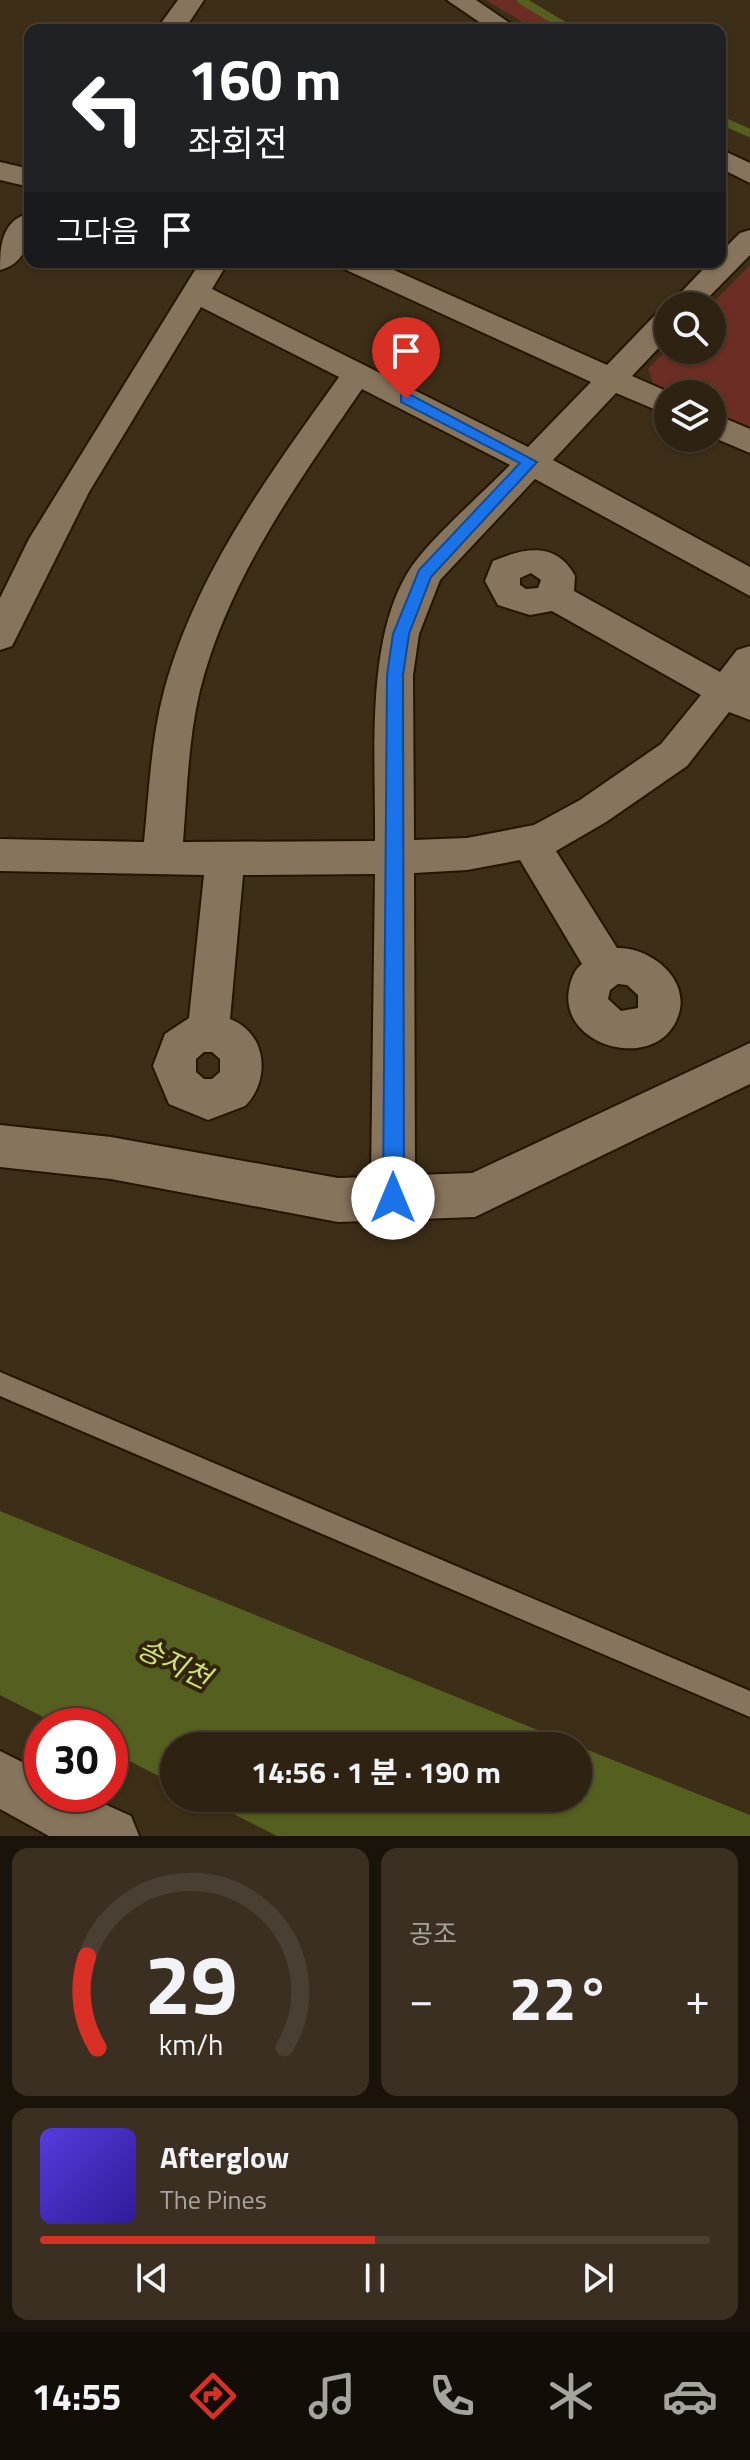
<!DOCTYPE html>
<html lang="ko">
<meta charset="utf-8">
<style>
:root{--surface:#2e2212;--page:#3a2f20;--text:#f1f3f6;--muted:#a7a49f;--line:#493f32;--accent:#d93025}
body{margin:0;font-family:"Titillium Web","Noto Sans KR",sans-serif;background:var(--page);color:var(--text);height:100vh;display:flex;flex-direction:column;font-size:30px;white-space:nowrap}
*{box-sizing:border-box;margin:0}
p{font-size:26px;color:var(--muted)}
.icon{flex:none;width:44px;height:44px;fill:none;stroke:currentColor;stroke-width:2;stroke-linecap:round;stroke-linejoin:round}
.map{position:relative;height:1836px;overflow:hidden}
.details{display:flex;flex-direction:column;gap:12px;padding:12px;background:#19130a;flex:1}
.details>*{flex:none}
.hud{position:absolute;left:24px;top:24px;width:702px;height:244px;border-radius:16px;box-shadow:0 2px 6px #0004,0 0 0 2px var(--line);background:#202124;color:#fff;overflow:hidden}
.tools{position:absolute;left:654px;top:292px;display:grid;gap:16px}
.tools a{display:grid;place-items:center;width:72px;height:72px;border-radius:50%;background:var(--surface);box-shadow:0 2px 6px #0004,0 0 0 2px var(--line);font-size:40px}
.speed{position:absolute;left:24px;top:1708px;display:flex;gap:16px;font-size:40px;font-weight:700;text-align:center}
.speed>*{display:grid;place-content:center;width:104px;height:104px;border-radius:50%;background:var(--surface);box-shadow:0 2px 6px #0004,0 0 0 2px var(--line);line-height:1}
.speed .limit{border:12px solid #d22;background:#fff;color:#111}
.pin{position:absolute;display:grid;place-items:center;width:68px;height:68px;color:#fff;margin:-82px -34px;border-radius:50% 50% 50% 0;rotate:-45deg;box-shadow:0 0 8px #0007}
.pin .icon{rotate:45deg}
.me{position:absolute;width:88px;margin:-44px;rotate:0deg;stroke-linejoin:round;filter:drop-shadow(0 0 6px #0008)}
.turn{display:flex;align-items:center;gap:28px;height:168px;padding:0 32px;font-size:36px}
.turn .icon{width:104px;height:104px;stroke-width:2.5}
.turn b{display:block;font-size:56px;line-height:68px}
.then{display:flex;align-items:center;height:76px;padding:0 32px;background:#0003;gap:16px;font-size:30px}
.big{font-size:60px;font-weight:700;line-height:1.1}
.details .card{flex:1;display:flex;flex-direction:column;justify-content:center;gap:12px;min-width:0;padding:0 28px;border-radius:16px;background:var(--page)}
.details .dial{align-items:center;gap:0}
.dial svg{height:208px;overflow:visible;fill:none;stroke:var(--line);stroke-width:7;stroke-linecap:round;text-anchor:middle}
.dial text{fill:var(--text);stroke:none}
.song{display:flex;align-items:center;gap:24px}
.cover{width:96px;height:96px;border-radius:12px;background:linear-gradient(135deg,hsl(250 70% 55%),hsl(250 70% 35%))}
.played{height:8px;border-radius:4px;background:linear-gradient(90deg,var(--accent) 50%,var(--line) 50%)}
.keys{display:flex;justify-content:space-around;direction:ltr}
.heat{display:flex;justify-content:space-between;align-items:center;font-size:44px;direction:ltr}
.details .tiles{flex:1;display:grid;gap:12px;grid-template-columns:1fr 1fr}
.card:last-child{grid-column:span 2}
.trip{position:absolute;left:160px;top:1732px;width:432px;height:80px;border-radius:40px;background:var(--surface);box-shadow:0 2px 6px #0004,0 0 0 2px var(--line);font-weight:700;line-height:80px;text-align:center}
.tab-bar{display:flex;height:128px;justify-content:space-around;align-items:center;background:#120e07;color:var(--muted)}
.tab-bar .icon{width:56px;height:56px}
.tab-bar .current{color:var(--accent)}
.tab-bar b{font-size:36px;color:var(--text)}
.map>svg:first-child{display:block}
.green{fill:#6c2e24}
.water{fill:#555f1f}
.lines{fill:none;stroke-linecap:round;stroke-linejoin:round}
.stream{stroke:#555f1f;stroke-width:8}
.service-casing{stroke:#241501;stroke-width:4}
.minor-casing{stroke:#241501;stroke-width:4}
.tertiary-casing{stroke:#241501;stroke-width:4}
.service{fill:#87745c;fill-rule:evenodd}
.minor{fill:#87745c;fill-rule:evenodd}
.tertiary{fill:#87745c;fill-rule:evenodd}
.route{fill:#1a73e8;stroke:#114b97;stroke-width:2}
.labels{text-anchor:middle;stroke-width:8;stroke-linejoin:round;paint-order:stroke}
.near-water-label{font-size:28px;font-style:italic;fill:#cfe373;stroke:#33240e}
</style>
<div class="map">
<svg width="750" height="1836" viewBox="0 0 750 1836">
<rect width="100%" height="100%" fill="#3d2e18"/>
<path class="green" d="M 486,0 L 514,0 L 563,30 L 536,30 Z
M 750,265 L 750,433 L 712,414 L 712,394 L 670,394 L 654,386 L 648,369 L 668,348 L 712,350 L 710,306 Z"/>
<path class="water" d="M 0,1511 L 577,1746 L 174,1746 L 174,1784 L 110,1751 L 110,1726 L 61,1726 L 0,1695 Z
M 578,1746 L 750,1815 L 750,1836 L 277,1836 L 202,1798 L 578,1798 Z"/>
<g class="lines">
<path class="stream" d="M 521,0 L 571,30
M 720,120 L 750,133"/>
<g class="service-casing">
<path id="service" d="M 0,1372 L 750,1691 L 750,1717 L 0,1396 Z"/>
</g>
<g class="minor-casing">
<path id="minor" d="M 447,0 L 476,0 L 520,30 L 491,30 Z
M 720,149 L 750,163 L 750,183 L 720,168 Z
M 750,230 L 750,255 L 700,306 L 668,306 L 710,262 L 720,262 L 720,253 L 740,233 Z
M 200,262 L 228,262 L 212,289 L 528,447 L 591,382 L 342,268 L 338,262 L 376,262 L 607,365 L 657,313 L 668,310 L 668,338 L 632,376 L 673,394 L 668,394 L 668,415 L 616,393 L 553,460 L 750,567 L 750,596 L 535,479 L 440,580 L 419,634 L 413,675 L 414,840 L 467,838 L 534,825 L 580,800 L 661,744 L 701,695 L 552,611 L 530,615 L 498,605 L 485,581 L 493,561 C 524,548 556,541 575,576 L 574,591 L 720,672 L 737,650 L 750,646 L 750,720 L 729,712 L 687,766 L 606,822 L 556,851 L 617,948 C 647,947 686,974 680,1009 C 666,1077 553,1049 570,985 C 572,977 575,969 582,964 L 520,860 L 467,870 L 414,873 L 415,1175 L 472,1173 L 750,1043 L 750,1084 L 475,1217 L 338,1222 L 111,1179 L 0,1167 L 0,1125 L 111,1137 L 338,1178 L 371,1177 L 375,874 L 243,875 L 230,1019 C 267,1033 271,1080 245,1106 L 208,1120 L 169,1104 L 153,1066 L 165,1034 L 189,1018 L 204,875 L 0,871 L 0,839 L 144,842 C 149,792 151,740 164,691 C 196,573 269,475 339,377 L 201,307 L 89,492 L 12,646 L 0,650 L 0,598 L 29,539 ZM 362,389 L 510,465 C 480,496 436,533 412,566 C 364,636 376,759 375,841 L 183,842 C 187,792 188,740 200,690 C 229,577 297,484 362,389 ZM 531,573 L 541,580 L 538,588 L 526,589 L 520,585 L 520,578 ZM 618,984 L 627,985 L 638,995 L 638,1008 L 621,1011 L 608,999 L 610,990 ZM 204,1052 L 212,1052 L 220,1059 L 220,1072 L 212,1079 L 204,1079 L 196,1072 L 196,1059 Z
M 712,413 L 750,429 L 750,453 L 712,437 Z
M 0,1751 L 42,1772 L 42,1794 L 82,1794 L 131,1816 L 139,1836 L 49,1836 L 0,1809 Z"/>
</g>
<g class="tertiary-casing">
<path id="tertiary" d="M 178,0 L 204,0 L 184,30 L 156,30 Z
M 0,162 L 30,169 L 30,187 L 0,180 Z
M 30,213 C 30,237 28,263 0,270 C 0,245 2,220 30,213 Z"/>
</g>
<use href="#service" class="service"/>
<use href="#minor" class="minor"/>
<use href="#tertiary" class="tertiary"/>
</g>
<path class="route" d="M 401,395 L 411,395 L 537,462 L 431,577 L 409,634 L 403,675 L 404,1198 L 401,1205 L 393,1208 L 386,1205 L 383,1198 L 387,675 L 393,634 L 419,570 L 520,463 L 401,402 Z"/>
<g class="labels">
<g class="near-water-label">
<text transform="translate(174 1663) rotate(26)" y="10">송지천</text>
</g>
</g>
</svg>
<div class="tools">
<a><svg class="icon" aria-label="search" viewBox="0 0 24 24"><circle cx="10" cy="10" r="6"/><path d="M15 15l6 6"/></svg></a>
<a><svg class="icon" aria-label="layers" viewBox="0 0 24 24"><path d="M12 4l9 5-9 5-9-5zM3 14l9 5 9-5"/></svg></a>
</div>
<div class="speed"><div class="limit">30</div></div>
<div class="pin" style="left:406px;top:399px;background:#d93025"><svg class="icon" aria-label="arrive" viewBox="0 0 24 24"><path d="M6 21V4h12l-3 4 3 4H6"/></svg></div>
<svg class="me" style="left:393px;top:1198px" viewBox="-20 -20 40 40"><circle r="19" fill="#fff"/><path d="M0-13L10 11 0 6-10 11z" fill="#1a73e8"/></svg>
<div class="trip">14:56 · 1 분 · 190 m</div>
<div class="hud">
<div class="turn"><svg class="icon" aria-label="left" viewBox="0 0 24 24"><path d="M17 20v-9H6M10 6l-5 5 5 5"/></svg><div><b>160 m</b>좌회전</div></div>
<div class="then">그다음<svg class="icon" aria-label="arrive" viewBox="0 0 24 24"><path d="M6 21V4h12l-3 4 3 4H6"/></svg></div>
</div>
</div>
<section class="details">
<div class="tiles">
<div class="card dial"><svg viewBox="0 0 100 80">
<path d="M14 69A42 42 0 1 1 86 69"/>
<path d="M14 69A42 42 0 0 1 10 34" stroke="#d93025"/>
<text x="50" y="56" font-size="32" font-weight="700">29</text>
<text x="50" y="72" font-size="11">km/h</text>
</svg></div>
<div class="card"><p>공조</p>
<div class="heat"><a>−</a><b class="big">22°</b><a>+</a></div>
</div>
<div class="card">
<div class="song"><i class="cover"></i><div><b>Afterglow</b><p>The Pines</p></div></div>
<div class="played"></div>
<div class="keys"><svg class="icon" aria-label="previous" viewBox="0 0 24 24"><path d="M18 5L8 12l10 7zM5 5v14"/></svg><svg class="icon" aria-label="pause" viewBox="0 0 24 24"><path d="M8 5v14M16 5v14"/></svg><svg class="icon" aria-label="next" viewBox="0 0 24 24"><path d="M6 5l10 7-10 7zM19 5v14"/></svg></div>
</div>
</div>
</section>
<nav class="tab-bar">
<b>14:55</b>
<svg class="icon current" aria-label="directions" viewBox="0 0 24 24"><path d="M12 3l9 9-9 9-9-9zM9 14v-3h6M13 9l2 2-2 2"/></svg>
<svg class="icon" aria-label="music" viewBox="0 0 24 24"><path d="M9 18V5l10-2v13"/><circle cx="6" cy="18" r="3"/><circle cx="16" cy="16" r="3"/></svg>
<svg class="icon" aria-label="phone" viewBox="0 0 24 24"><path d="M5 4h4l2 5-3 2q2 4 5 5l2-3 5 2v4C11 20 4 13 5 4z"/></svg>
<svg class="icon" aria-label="climate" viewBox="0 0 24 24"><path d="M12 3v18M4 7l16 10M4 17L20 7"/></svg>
<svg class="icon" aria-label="car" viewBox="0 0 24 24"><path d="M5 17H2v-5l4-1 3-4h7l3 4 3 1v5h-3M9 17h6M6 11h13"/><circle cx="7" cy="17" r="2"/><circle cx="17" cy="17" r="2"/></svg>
</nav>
